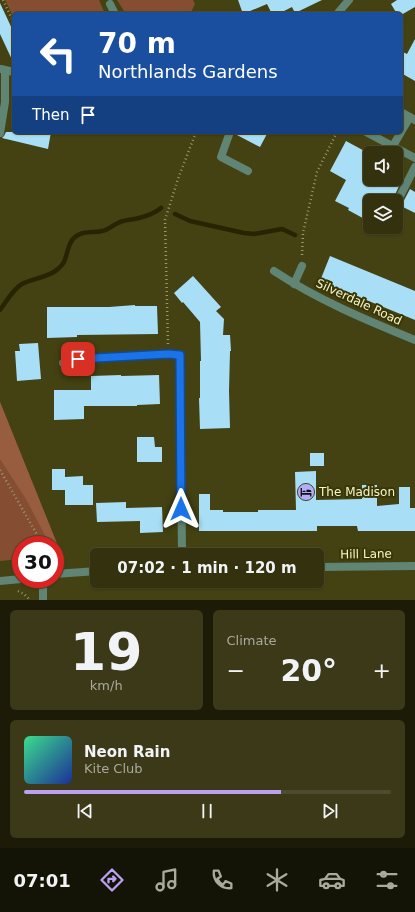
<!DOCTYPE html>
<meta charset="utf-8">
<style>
:root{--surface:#33310e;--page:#3b3917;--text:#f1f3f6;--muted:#a9a99e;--line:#4e4c2e;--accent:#bca0f2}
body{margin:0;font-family:"DejaVu Sans",sans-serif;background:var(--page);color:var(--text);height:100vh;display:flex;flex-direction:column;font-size:15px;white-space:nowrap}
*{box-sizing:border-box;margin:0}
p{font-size:13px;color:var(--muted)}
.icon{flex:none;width:22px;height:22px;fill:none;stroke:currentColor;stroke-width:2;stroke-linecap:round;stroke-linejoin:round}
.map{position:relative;height:600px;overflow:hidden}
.drawer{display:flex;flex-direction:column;gap:10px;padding:10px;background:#1c1b08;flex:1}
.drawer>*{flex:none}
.top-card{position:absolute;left:12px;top:12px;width:391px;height:122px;border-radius:6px;box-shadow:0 1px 3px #0004,0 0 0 1px var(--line);background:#1a4fa0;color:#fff;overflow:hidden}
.tools{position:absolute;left:363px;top:146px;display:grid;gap:8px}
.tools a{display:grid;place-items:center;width:40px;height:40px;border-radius:6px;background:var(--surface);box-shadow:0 1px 3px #0004,0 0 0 1px var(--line);font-size:20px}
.speed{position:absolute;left:12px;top:536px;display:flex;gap:8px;font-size:20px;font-weight:700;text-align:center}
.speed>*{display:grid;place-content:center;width:52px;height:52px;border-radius:50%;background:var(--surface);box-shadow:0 1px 3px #0004,0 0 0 1px var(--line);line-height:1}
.speed .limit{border:6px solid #d22;background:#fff;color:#111}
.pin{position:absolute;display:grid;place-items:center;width:34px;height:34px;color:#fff;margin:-17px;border-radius:8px;box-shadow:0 2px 6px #0006}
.me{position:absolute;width:44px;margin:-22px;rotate:0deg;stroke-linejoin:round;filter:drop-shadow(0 0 3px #0008)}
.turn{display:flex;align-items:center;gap:14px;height:84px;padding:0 20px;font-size:18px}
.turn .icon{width:52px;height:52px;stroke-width:2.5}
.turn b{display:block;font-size:28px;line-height:34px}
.then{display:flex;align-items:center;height:38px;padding:0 20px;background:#0003;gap:8px;font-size:15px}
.big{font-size:30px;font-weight:600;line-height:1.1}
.drawer .tile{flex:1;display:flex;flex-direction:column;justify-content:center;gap:6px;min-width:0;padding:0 14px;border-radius:6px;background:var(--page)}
.drawer .dial{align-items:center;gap:0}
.dial b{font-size:52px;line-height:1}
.song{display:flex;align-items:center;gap:12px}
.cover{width:48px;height:48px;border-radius:6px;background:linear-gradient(135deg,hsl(150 70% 55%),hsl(230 70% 35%))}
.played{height:4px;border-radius:2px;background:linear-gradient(90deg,var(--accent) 70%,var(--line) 70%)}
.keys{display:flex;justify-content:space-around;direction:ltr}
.heat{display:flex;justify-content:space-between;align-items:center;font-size:22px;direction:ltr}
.drawer .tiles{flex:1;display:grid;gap:10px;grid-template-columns:1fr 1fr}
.tile:last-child{grid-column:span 2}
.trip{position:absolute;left:90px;top:548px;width:234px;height:40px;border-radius:6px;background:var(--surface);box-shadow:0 1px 3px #0004,0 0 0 1px var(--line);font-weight:600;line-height:40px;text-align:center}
.tab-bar{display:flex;height:64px;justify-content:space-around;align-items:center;background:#141406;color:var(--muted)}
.tab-bar .icon{width:28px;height:28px}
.tab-bar .active{color:var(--accent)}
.tab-bar b{font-size:18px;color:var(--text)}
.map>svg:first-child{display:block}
.green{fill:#854e33}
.forest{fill:#985c3f}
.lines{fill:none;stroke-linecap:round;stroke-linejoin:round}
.stream{stroke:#272501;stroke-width:4.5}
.building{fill:#a8dff7}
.path{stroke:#9a986d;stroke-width:2.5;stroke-dasharray:1 3;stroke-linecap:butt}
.service{stroke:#608575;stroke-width:8}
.minor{stroke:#608575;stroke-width:8}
.tertiary{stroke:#608575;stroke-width:8}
.route-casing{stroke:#114b97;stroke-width:10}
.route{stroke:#1a73e8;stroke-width:7}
.labels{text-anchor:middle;stroke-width:4;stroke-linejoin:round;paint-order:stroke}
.street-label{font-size:12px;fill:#f5f4cb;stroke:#393706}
.poi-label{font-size:12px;fill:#f5f4cb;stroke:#393706;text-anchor:start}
</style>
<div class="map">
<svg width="415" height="600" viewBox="0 0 415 600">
<rect width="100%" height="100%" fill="#444113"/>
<path class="green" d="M 5,0 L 99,0 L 105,14 L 14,14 L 14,18 Z
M 117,0 L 193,0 L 195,4 L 190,14 L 126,14 Z
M 0,402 L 62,556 L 55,557 L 55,545 L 21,545 L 21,559 L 0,561 Z"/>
<path class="forest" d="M 0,402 L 62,556 L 56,557 L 55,554 L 55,545 L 50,545 L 26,499 L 0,459 Z"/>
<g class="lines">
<path class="stream" d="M 175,214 L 190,221 L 244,233 L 254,234 L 282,229 L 295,235
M 0,310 C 6,302 13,289 22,284 C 33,278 48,278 58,269 C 60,267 63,264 64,262 C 68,253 68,240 78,235 C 85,231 94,233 102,231 C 108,230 113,225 118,223 C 125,219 132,220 139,218 C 147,216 155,213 161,208"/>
</g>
<path class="building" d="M 238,0 L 322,0 L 295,13 L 292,7 L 278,14 L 272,14 L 267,4 L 243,14 Z
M 397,0 L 415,0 L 415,7 L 401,15 L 401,14 L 397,14 L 391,4 Z
M 0,3 L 14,33 L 14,64 L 0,34 Z
M 415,39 L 415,81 L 401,73 L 401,51 L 407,54 Z
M 6,132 L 51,132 L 48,149 L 2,138 L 4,136 Z
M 235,132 L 268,132 L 260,147 L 235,134 Z
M 346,141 L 370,154 L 370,179 L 398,179 L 397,182 L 400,184 L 392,201 L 378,193 L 374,201 L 370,201 L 370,222 L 348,210 L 349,208 L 335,201 L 346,180 L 330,171 Z
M 410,189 L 415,192 L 415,213 L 401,206 Z
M 330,256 L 415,291 L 415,320 L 320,281 Z
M 193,276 L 221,307 L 216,311 L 224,319 L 223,335 L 230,335 L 231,351 L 230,351 L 229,391 L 230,428 L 200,429 L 199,398 L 200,398 L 200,361 L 201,361 L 200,322 L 183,302 L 182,303 L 174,293 Z
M 135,305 L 135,306 L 157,306 L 158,334 L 77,335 L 77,337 L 47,338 L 47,307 L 109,307 Z
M 38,343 L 41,379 L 17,381 L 15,351 L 20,351 L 19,344 Z
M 121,375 L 121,376 L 159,375 L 160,404 L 137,405 L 137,406 L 84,406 L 84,419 L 54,420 L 54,390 L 91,390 L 91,376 Z
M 137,437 L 154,437 L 155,447 L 162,447 L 162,462 L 137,462 Z
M 310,453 L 324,453 L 324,466 L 310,466 Z
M 52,469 L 65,469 L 65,477 L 83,476 L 83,485 L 93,485 L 93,505 L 65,505 L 65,490 L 52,490 Z
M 316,471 L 316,500 L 362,499 L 362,485 L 377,485 L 377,506 L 399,504 L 399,487 L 410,487 L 410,508 L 415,508 L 415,531 L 358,531 L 357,526 L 317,526 L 317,531 L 199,531 L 199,494 L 210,494 L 210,510 L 223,510 L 223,512 L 258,512 L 258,510 L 296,510 L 295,472 Z
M 126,502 L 126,508 L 162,507 L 163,532 L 140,533 L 140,521 L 97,522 L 96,503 Z"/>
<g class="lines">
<path class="path" d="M 3,0 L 14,23
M 302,255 L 303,233 L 317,172 L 337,132
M 168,344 L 165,220 L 178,179 L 196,132
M 0,470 L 43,545
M 18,591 L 24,594 L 30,600"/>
<path class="service" d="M 110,4 L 115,14
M 230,132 L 221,157 L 248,171
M 366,132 L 415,158
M 401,132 L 410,117
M 393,146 L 401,132
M 396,204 L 415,167"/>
<path class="minor" d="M 337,14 L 349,0
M 1,69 L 14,72
M 401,112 L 415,120
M 0,133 L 5,102 L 5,70
M 274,271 C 318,300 366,320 415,340
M 294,284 L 302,266
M 63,363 L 78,359 L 168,354 L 180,355 L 182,555"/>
<path class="tertiary" d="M 317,567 L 415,566
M 55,574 L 97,571
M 0,581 L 21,579
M 43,600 L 43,579"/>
</g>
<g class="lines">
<g class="route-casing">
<path id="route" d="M 78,359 L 168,354 L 180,355 L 181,509"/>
</g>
<use href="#route" class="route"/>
</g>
<defs>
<g id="hotel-disc" transform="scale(0.9)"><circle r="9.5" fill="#b1adfa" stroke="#393706"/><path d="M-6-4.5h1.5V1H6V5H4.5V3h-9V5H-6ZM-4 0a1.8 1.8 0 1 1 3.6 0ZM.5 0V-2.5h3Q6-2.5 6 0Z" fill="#111"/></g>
</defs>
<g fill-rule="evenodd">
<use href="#hotel-disc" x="306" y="492"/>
</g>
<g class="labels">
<g class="street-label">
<text transform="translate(359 302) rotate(25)" y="4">Silverdale Road</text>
<text transform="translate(366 554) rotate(-1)" y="4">Hill Lane</text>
</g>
<g class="poi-label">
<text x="319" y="496">The Madison</text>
</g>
</g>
</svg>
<div class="tools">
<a><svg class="icon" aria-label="sound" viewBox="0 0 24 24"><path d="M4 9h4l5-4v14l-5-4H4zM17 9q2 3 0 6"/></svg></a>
<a><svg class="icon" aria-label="layers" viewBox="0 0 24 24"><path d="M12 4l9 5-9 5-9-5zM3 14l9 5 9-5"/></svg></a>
</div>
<div class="speed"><div class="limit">30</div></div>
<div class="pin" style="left:78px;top:359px;background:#d93025"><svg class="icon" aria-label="arrive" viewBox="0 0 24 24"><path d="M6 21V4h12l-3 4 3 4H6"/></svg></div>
<svg class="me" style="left:181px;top:509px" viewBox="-20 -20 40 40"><path d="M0-17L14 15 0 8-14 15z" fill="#1a73e8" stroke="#fff" stroke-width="4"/></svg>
<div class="trip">07:02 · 1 min · 120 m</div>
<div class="top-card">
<div class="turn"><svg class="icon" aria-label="left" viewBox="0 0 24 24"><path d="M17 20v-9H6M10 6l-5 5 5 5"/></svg><div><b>70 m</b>Northlands Gardens</div></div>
<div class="then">Then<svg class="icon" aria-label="arrive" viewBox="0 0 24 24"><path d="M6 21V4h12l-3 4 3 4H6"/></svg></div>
</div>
</div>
<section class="drawer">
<div class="tiles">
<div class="tile dial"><b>19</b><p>km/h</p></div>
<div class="tile"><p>Climate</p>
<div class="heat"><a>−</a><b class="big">20°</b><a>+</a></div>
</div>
<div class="tile">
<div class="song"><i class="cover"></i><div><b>Neon Rain</b><p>Kite Club</p></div></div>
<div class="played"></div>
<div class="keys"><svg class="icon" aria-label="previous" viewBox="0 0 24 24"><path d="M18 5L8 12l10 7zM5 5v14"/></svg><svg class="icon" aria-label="pause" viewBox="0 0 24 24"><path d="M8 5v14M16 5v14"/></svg><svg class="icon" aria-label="next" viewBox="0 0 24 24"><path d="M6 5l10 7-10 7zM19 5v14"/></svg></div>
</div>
</div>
</section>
<nav class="tab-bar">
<b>07:01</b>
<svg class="icon active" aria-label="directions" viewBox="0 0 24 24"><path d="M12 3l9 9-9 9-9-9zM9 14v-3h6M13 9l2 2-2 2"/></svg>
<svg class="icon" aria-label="music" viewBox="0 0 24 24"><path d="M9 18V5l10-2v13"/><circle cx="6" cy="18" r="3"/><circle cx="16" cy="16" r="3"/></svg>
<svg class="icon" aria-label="phone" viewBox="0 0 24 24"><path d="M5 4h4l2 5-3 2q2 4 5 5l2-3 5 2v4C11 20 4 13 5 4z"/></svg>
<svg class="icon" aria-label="climate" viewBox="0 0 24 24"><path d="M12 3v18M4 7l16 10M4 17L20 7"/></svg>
<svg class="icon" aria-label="car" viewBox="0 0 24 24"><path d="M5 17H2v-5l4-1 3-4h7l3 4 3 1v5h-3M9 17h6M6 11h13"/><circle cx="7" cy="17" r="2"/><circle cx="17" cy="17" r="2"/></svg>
<svg class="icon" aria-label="filters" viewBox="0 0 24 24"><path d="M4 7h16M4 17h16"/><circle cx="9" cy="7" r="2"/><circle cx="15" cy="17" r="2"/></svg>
</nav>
